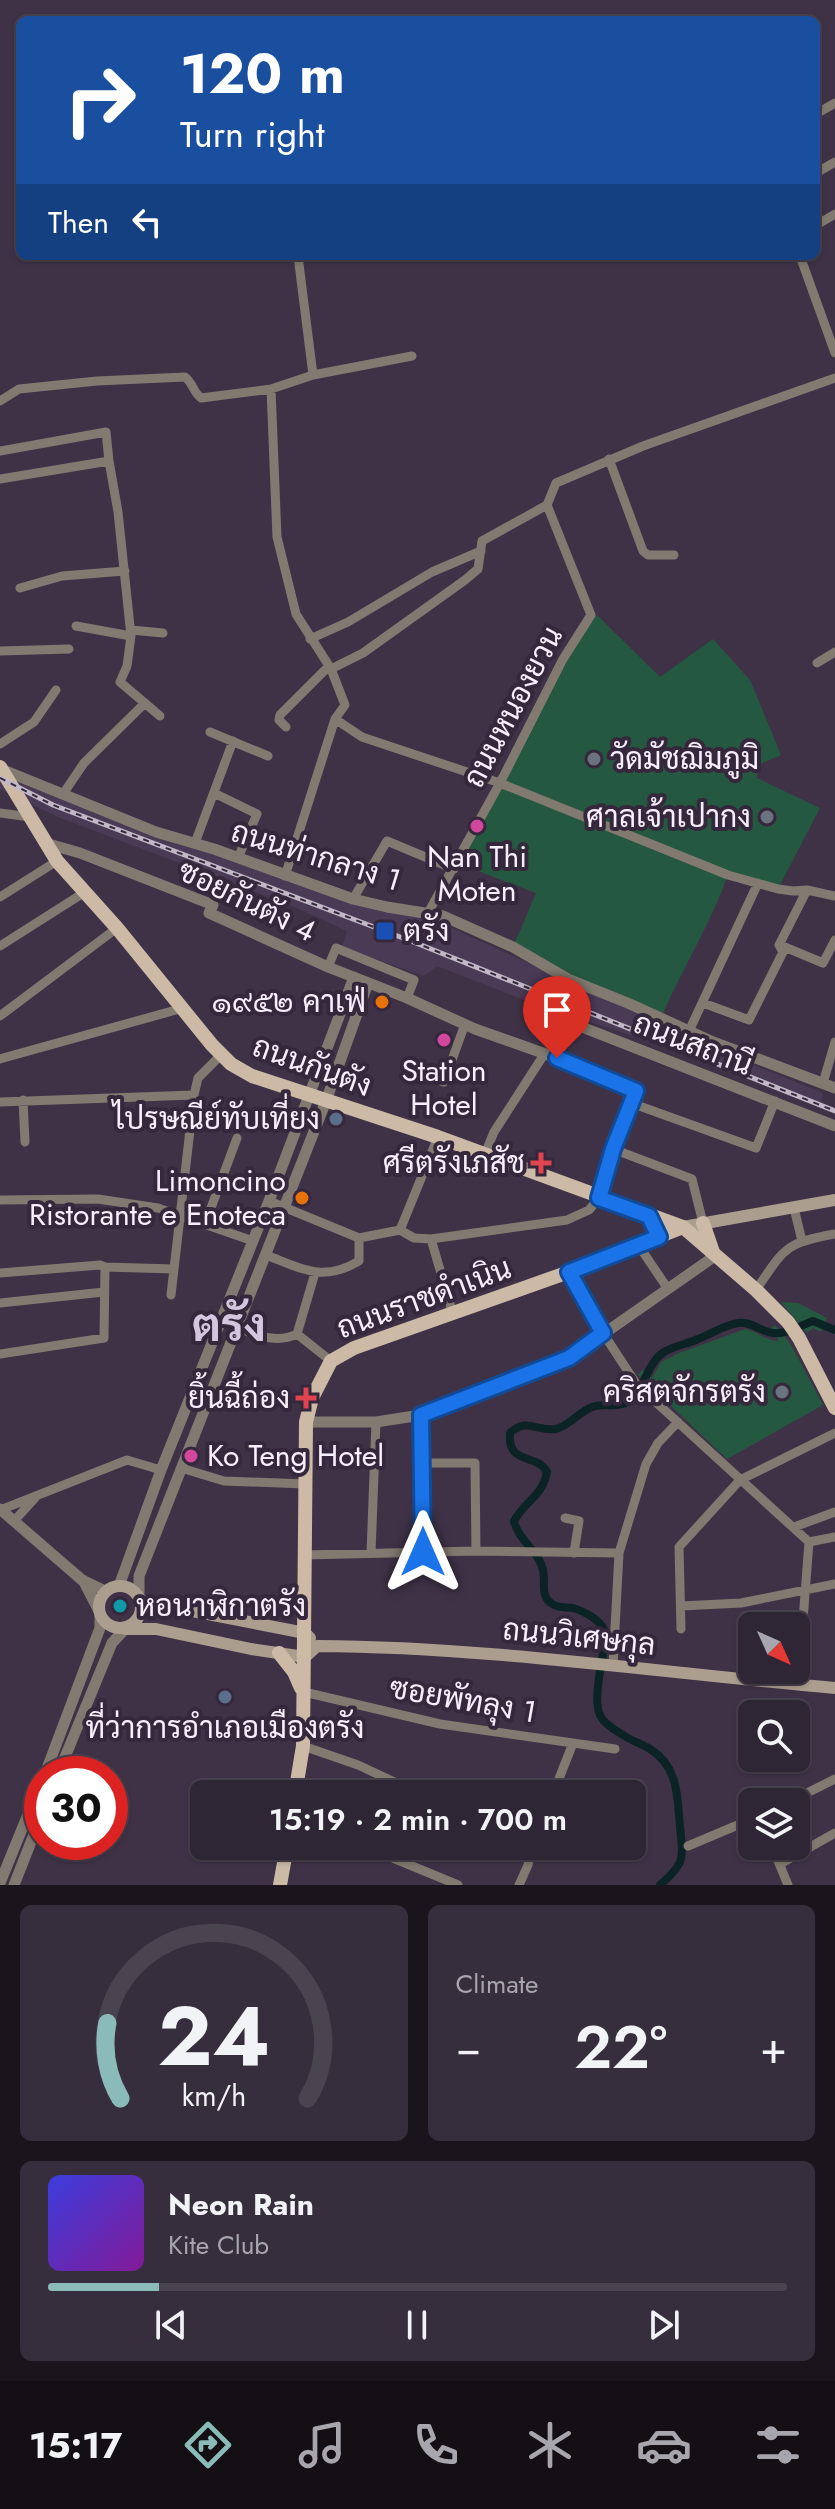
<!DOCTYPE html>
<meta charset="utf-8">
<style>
:root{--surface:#2f2635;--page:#372e3d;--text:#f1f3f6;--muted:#a7a5ad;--line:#4a4350;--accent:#8bbbb9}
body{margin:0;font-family:Jost,Sarabun,sans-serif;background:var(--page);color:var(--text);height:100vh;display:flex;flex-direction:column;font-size:30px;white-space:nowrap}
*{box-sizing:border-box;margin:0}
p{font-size:26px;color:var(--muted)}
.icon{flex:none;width:44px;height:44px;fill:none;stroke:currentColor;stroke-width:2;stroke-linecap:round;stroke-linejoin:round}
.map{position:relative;height:1885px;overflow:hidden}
.panel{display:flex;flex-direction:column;gap:20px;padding:20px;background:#1a151d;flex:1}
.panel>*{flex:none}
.guide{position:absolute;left:16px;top:16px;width:804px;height:244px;border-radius:12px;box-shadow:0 2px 6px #0004,0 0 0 2px var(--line);background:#1a4fa0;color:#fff;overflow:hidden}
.needle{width:52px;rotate:135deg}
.tools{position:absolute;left:738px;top:1612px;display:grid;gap:16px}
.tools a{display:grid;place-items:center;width:72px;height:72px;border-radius:12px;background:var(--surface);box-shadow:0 2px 6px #0004,0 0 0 2px var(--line);font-size:40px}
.speed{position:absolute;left:24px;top:1756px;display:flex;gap:16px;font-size:40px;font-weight:700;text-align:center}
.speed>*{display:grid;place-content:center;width:104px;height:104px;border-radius:50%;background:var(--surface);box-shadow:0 2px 6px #0004,0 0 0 2px var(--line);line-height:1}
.speed .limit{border:12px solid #d22;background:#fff;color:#111}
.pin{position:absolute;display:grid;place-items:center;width:68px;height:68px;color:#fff;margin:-82px -34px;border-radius:50% 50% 50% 0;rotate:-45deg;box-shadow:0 0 8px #0007}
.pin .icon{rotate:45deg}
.me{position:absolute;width:88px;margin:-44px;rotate:0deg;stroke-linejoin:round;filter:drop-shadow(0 0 6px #0008)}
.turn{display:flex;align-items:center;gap:28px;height:168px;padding:0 32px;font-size:36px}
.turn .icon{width:104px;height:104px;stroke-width:2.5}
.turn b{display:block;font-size:56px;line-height:68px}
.then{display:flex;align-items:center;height:76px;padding:0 32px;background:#0003;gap:16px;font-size:30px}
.big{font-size:60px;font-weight:600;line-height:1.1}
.panel .card{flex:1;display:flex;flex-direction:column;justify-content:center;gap:12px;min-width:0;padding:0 28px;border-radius:12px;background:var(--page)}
.panel .dial{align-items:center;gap:0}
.dial svg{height:208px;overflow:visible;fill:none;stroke:var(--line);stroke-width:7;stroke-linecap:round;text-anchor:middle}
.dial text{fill:var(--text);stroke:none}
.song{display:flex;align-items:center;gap:24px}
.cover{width:96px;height:96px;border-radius:12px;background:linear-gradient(135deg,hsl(240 70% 55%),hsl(290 70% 35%))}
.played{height:8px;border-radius:4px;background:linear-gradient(90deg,var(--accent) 15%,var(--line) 15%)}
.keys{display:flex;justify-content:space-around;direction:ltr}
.heat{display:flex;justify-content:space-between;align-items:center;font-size:44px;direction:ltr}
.panel .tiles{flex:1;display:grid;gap:20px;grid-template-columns:1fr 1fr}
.card:last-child{grid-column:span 2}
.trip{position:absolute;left:190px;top:1780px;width:456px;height:80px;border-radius:12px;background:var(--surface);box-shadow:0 2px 6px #0004,0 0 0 2px var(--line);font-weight:600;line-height:80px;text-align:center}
.tab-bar{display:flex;height:128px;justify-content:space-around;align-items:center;background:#130f15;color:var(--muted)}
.tab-bar .icon{width:56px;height:56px}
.tab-bar .current{color:var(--accent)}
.tab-bar b{font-size:36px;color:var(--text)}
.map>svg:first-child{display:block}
.built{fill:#4a3a55}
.green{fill:#245840}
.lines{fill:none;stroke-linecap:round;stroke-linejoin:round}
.canal{stroke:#0b2325;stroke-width:8}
.minor{stroke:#827a70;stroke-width:9}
.tertiary{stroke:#827a70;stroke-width:11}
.secondary{stroke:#ac9e8f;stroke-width:12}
.primary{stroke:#ccbaa6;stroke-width:14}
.rail-casing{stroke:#c1b7c7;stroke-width:5}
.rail{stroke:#35283c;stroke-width:2;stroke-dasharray:6;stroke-linecap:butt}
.route-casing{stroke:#114b97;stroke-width:20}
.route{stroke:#1a73e8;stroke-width:14}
.worship-dot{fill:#6b7280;stroke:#35283c;stroke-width:3}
.hotel-dot{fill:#d1479c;stroke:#35283c;stroke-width:3}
.transit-dot{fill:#1a4fb4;stroke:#35283c;stroke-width:3}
.food-dot{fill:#e8710a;stroke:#35283c;stroke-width:3}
.service-dot{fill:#5c6f8a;stroke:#35283c;stroke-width:3}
.health-dot{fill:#e0444e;stroke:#35283c;stroke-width:3}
.culture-dot{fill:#0f9aa8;stroke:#35283c;stroke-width:3}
.labels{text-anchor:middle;stroke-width:8;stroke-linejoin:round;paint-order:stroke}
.street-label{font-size:30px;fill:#f8effd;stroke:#35283c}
.poi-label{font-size:30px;fill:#f8effd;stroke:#35283c;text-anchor:end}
.town-label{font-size:46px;font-weight:bold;fill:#d5c5df;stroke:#35283c}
</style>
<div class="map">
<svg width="835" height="1885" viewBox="0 0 835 1885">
<rect width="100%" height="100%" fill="#3f3247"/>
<path class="built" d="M 0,773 L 124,824 L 427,917 L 643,1015 L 677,1034 L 823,1093 L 820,1108 L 672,1049 L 524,1000 L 437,966 L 424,976 L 342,947 L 347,931 L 292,906 L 58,817 L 0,789 Z"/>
<path class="green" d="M 591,615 L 598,616 L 660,677 L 713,639 L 750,680 L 781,755 L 758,765 L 757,778 L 820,808 L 778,889 L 728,875 C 710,925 682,969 661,1018 L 513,947 L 536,893 L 457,863 Z
M 781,1302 L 798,1303 L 827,1318 L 821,1332 L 813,1328 L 807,1333 Z
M 775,1325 L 790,1343 L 823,1405 L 727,1459 L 638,1375 L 642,1370 L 652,1378 L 661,1362 L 679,1353 L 745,1329 C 758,1332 765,1340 779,1341 L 770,1329 Z"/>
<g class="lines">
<path class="canal" d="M 660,1885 C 686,1862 683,1859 680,1826 C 677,1797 679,1767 650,1749 C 642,1744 632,1741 623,1735 C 615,1730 604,1724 600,1715 C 592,1700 604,1653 606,1635 C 603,1621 586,1612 573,1608 C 566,1607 560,1608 554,1605 C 539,1597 546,1583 543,1570 C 539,1551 518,1540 514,1521 C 525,1500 542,1498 547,1472 C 538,1453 507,1466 510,1433 C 527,1417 537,1432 556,1429 C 569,1426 579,1412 592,1407 C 604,1403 613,1407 623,1404 C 642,1399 646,1363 664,1352 C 674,1346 687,1344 698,1339 C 711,1334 724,1325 738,1323 C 751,1321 761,1332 773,1333 C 786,1335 801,1325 813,1321 L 835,1330"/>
<path class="minor" d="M 816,114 L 835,103
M 816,173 L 835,162
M 816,212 L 820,223 L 835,214
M 298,256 L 313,375
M 800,256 L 835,353
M 271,389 L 277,537 L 296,614 L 331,669 L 345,705 L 335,719 L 285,876
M 0,401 L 19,389 L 97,381 L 185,377 C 193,383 193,392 201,398 L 271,389 L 313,375 L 412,356
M 0,451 L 106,432 L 109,461
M 609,459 L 643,551 L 648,555 L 674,555
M 0,479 L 109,461 L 118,512 L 131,636 L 127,666 L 120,682 L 160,716
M 20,588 L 62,576 L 125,571
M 76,626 L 131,636
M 131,630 L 163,633
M 310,639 L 348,622 L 432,572 L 481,551
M 0,651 L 69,649
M 817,663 L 835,652
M 331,669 L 363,653 L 465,580 L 478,569 L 482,541 L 547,505
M 335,719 L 362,737 L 500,783 L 728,875 L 778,889 L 793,891 L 807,890 L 835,896
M 286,727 L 279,720 L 280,715 L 329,666
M 210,732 L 268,756
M 0,744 L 34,722 L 56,690
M 214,793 L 257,814 L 238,858
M 63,794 L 84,763 L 145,703
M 0,813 L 30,817
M 195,843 L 233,741
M 0,897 L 57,861
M 353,899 L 387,841 L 454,869
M 428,913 L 500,783 L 563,659 L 591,615 L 547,505 L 556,483 L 643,446 L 835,378
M 780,945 L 823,963 L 835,940
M 0,946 L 85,892
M 328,967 L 336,948 L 414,980 L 407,998
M 703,1003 L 749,1020 L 783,952 L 779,945 L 807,890
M 0,1016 L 117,928
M 689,1031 L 758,883
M 0,1059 L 183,1008
M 425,1075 L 444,1082 L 465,1024
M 823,1083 L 835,1042
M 23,1100 L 25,1142
M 0,1102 L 194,1095
M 631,1103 L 756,1148 L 775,1101
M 613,1149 L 692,1179 L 703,1223
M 485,1154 L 494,1132 L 545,1053
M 0,1200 L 98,1199 L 158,1208 L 253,1241
M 269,1201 L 359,1238 L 400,1230 L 414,1238 L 431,1239 L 567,1220 L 589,1210 L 599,1198
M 794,1208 L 802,1241
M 205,1224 L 237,1138
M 400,1230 L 438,1137
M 431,1239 L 453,1314
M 639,1246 L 668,1289
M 266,1255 C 301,1268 322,1283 359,1261 L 359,1238
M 569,1272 L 603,1333 L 637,1385 L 809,1542 L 835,1537
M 0,1273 L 100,1265 L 105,1267 L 174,1269
M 756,1290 C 784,1249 784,1243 835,1234
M 171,1295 L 194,1095 L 198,1078 L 221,1055
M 0,1303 L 104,1292
M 237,1328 C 258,1335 276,1344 297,1334 L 331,1361
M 297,1334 L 315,1273
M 0,1354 L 104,1338 L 105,1267
M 421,1415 L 423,1552
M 422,1463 L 475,1463 L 476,1551
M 181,1468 L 224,1481 L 305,1484
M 0,1510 L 127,1460 L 161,1470
M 565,1518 L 579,1521 L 574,1553
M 14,1521 L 35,1498
M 794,1527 L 835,1512
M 371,1553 L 376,1422
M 304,1555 L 476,1551 L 619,1553
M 681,1606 L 741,1603 L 835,1584
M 681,1629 L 679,1547 L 740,1480 L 835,1433
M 613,1666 L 619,1553 L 646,1464 L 658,1443 L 678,1422
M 798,1685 L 809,1542
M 304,1692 L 440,1724 L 615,1749
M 303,1746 L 358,1765 L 420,1794
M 553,1794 L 573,1743
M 789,1802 L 835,1779
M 357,1846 L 388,1856 L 458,1885
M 688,1846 L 752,1819
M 772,1846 L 788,1885
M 780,1864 L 835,1833
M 519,1885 L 528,1865 L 532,1846"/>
<path class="tertiary" d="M 1,769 L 156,832 L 214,849 L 353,899 L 387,907 L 443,916 L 513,947 L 568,979 L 630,1004 L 713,1042 L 835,1088
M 45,843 L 80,853 L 213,905 L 209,913 L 328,967 L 407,998 L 475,1029 L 557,1058 L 636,1091 L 613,1149 L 599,1198
M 557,1058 L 569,1022 L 835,1126
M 306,1422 L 376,1422 L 421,1415 L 569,1358 L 715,1256
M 0,1509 L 82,1580 L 105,1591
M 83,1580 L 99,1611
M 119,1586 L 161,1470 L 269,1201 L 354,977
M 139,1597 L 139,1576 L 326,1101 L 368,983
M 45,1774 L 100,1628 L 100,1616
M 58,1774 L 112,1643 L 125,1629
M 0,1883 L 42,1780
M 14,1885 L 42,1814"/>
<path class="secondary" d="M 683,1227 L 835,1200
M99 1607a21 21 0 1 1 42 0a21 21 0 1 1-42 0Z
M 141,1601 L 305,1633 L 310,1638
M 125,1629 L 156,1629 L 251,1649 L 305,1657 L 317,1646 C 491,1647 662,1673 835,1688"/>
<path class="primary" d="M 0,767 L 57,861 L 117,928 L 212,1045 L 231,1064 L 252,1076 L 438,1137 L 683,1227 L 756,1290 L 788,1322 L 799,1338 L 835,1408
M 703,1223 L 713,1252
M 279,1653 L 294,1672 L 301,1688
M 295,1794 L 303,1746 L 306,1422 L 312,1398 L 331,1361 L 354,1348 L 569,1272 L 683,1227
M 280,1885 L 287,1846"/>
<g class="rail-casing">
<path id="rail" d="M 0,778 L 53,805 L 416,943 L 835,1111"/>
</g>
<use href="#rail" class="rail"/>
</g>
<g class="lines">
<g class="route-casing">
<path id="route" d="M 423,1552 L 421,1415 L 569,1358 L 603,1333 L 569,1272 L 659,1237 L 649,1216 L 599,1198 L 613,1149 L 636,1091 L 557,1058"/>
</g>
<use href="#route" class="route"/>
</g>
<g class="worship-dot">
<circle cx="594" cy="759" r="8"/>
<circle cx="767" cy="817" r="8"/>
<circle cx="782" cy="1392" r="8"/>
</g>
<g class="hotel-dot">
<circle cx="477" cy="826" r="8"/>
<circle cx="444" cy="1040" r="8"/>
<circle cx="191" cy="1456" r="8"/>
</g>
<rect class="transit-dot" x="375" y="921" width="20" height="20" rx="4"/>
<g class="food-dot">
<circle cx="382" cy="1002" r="8"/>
<circle cx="302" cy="1198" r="8"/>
</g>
<g class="service-dot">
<circle cx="336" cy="1119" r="8"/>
<circle cx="225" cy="1697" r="8"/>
</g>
<g class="health-dot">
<path d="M537 1151h8v8h8v8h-8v8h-8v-8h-8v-8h8z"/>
<path d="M302 1386h8v8h8v8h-8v8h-8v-8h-8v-8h8z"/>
</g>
<circle class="culture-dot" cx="120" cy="1606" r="8"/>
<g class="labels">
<g class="street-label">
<text transform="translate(513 707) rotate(-62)" y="10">ถนนหนองยวน</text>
<text transform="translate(316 856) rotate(17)" y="10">ถนนท่ากลาง 1</text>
<text transform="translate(247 901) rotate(26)" y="10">ซอยกันตัง 4</text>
<text transform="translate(693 1044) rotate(21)" y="10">ถนนสถานี</text>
<text transform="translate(312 1066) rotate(20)" y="10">ถนนกันตัง</text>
<text transform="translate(424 1298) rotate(-20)" y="10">ถนนราชดำเนิน</text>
<text transform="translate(579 1637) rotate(6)" y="10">ถนนวิเศษกุล</text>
<text transform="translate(463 1700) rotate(10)" y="10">ซอยพัทลุง 1</text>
</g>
<g class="poi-label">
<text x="610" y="769" text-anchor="start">วัดมัชฌิมภูมิ</text>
<text x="751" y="827">ศาลเจ้าเปากง</text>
<text x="477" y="867" text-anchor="middle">Nan Thi<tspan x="477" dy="34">Moten</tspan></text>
<text x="403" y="941" text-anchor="start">ตรัง</text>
<text x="366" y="1012">๑๙๕๒ คาเฟ่</text>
<text x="444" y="1081" text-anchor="middle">Station<tspan x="444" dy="34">Hotel</tspan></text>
<text x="320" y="1129">ไปรษณีย์ทับเที่ยง</text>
<text x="525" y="1173">ศรีตรังเภสัช</text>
<text x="286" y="1191">Limoncino<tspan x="286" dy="34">Ristorante e Enoteca</tspan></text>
<text x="766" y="1402">คริสตจักรตรัง</text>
<text x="290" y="1408">ยิ้นฉี้ถ่อง</text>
<text x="207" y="1466" text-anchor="start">Ko Teng Hotel</text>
<text x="136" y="1616" text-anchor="start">หอนาฬิกาตรัง</text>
<text x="225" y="1738" text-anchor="middle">ที่ว่าการอำเภอเมืองตรัง</text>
</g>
<g class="town-label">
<text x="229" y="1341">ตรัง</text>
</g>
</g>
</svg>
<div class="tools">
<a><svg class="needle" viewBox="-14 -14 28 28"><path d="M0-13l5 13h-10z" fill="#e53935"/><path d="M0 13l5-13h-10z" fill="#a7a5ad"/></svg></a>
<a><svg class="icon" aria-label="search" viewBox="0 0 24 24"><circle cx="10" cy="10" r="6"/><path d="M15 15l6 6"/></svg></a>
<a><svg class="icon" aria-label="layers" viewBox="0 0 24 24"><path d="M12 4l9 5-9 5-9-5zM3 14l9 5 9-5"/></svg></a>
</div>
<div class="speed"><div class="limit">30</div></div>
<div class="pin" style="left:557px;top:1058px;background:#d93025"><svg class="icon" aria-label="arrive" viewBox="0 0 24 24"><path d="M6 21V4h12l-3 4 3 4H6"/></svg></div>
<svg class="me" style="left:423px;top:1552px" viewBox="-20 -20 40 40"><path d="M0-17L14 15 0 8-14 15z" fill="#1a73e8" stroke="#fff" stroke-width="4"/></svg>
<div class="trip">15:19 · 2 min · 700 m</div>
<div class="guide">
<div class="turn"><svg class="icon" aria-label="right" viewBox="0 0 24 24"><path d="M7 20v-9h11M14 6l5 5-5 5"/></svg><div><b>120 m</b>Turn right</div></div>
<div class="then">Then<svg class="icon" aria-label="left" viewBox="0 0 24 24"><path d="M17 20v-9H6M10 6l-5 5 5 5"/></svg></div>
</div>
</div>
<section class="panel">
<div class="tiles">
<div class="card dial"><svg viewBox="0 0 100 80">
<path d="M14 69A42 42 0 1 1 86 69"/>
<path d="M14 69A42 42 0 0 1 9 40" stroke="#8bbbb9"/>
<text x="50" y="56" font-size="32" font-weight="700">24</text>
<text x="50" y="72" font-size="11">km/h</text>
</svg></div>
<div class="card"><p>Climate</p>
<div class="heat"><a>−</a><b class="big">22°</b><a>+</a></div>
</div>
<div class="card">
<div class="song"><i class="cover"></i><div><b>Neon Rain</b><p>Kite Club</p></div></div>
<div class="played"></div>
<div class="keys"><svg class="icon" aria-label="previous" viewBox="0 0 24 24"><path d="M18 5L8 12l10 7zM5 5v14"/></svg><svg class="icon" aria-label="pause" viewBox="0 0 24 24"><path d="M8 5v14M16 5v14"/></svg><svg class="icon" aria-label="next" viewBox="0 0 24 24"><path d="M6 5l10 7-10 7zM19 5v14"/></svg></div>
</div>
</div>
</section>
<nav class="tab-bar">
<b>15:17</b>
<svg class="icon current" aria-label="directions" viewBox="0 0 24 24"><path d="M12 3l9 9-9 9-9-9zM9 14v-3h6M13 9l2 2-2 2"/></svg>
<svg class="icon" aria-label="music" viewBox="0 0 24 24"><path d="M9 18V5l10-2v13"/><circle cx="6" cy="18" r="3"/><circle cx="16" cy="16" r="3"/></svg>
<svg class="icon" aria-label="phone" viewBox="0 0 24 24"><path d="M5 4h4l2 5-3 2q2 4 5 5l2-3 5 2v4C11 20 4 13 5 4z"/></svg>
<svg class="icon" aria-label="climate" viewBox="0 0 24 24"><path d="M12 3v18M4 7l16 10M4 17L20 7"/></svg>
<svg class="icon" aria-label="car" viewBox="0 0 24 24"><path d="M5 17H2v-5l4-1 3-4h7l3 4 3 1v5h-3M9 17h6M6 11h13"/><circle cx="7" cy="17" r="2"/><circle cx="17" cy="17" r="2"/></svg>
<svg class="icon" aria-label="filters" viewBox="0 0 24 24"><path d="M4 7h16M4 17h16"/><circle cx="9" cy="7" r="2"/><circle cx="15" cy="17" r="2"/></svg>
</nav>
